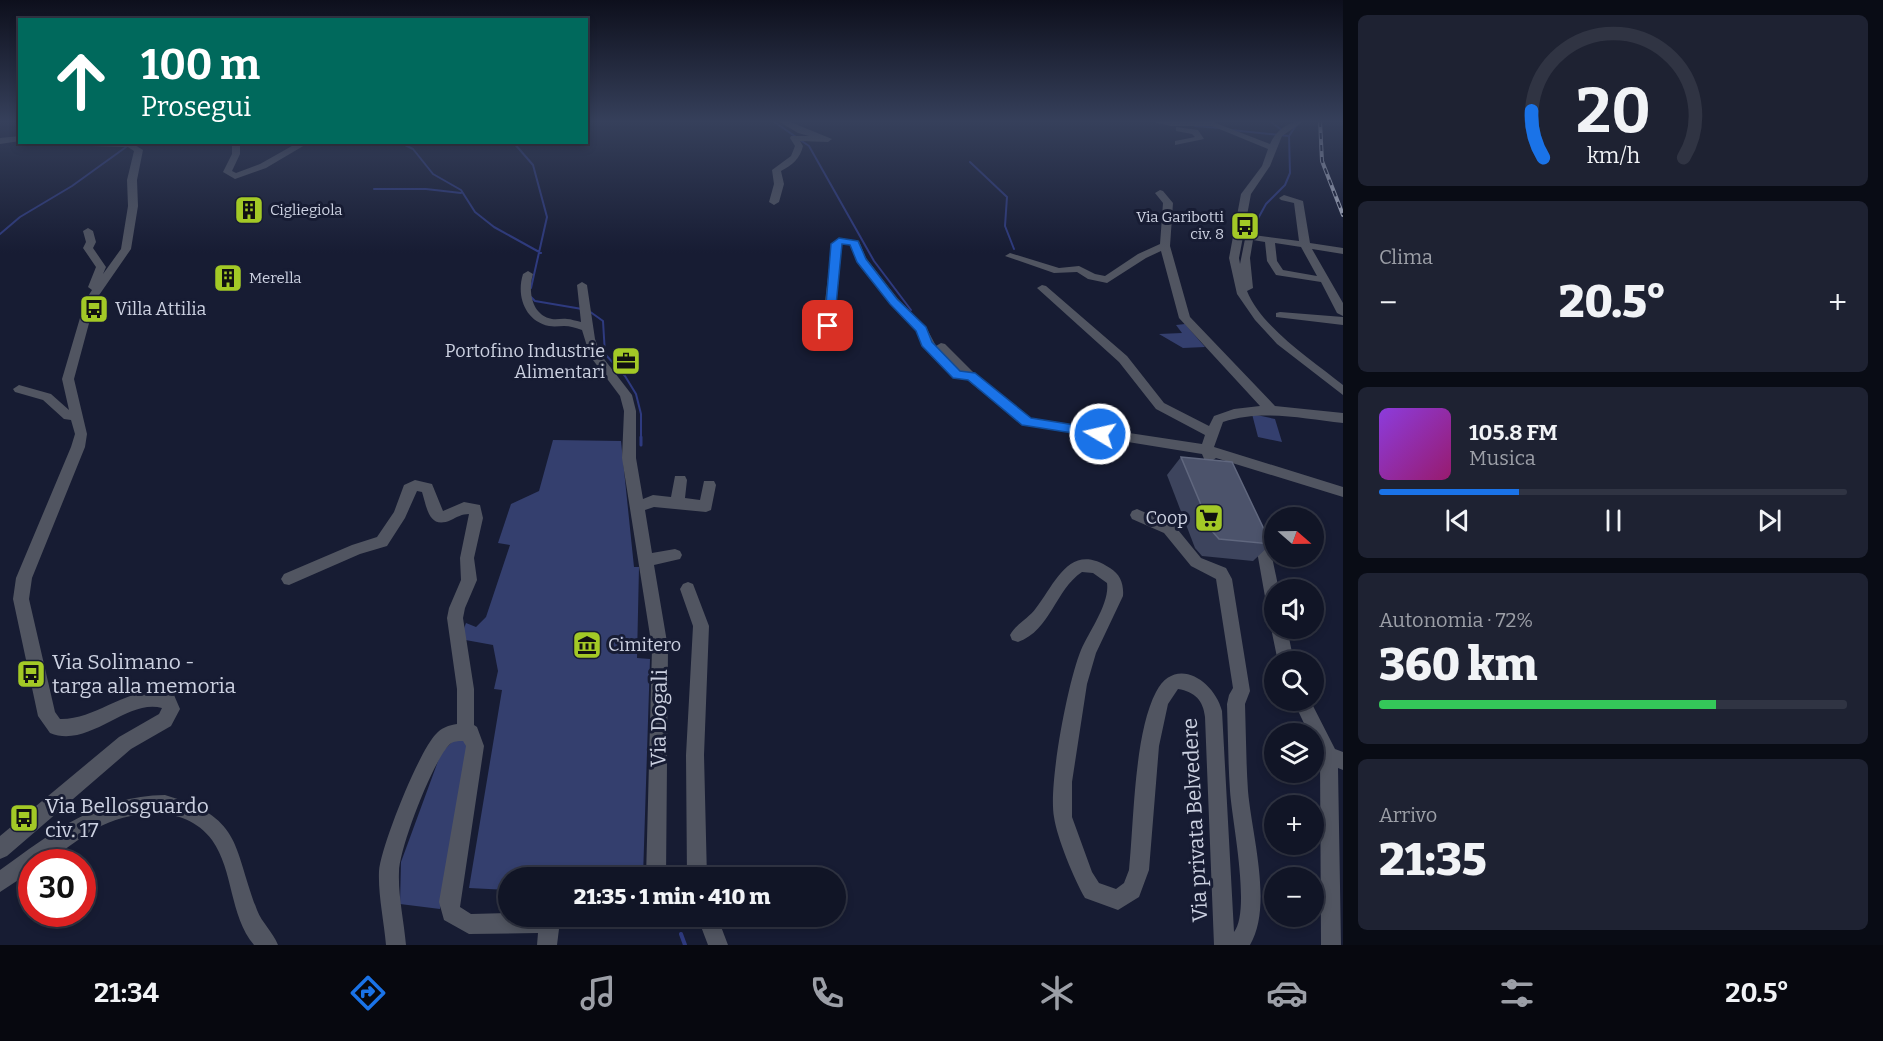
<!DOCTYPE html>
<html lang="it">
<meta charset="utf-8">
<style>
:root{--surface:#111526;--page:#1e2232;--text:#f1f3f6;--muted:#9c9fa7;--line:#303443;--accent:#1a73e8}
body{margin:0;font-family:Bitter,serif;background:var(--page);color:var(--text);height:100vh;display:flex;flex-direction:column;font-size:22px;white-space:nowrap}
*{box-sizing:border-box;margin:0}
p{font-size:20px;color:var(--muted)}
.icon{flex:none;width:33px;height:33px;fill:none;stroke:currentColor;stroke-width:2;stroke-linecap:round;stroke-linejoin:round}
.map{position:relative;flex:1;overflow:hidden}
.side{display:flex;flex-direction:column;gap:15px;padding:15px;background:#090c15;width:540px}
.side>*{flex:none}
.hud{position:absolute;left:18px;top:18px;width:570px;height:126px;border-radius:0px;box-shadow:0 3px 9px #0003,0 0 0 2px var(--line);background:#00695c;color:#fff;overflow:hidden}
.needle{width:39px;rotate:110deg}
.controls{position:absolute;left:1264px;top:507px;display:grid;gap:12px}
.controls a{display:grid;place-items:center;width:60px;height:60px;border-radius:50%;background:var(--surface);box-shadow:0 3px 9px #0003,0 0 0 2px var(--line);font-size:30px}
.speed{position:absolute;left:18px;top:849px;display:flex;gap:12px;font-size:30px;font-weight:700;text-align:center}
.speed>*{display:grid;place-content:center;width:78px;height:78px;border-radius:50%;background:var(--surface);box-shadow:0 3px 9px #0003,0 0 0 2px var(--line);line-height:1}
.speed .limit{border:9px solid #d22;background:#fff;color:#111}
.pin{position:absolute;display:grid;place-items:center;width:51px;height:51px;color:#fff;margin:-26px;border-radius:12px;box-shadow:0 3px 9px #0006}
.me{position:absolute;width:66px;margin:-33px;rotate:279deg;stroke-linejoin:round;filter:drop-shadow(0 0 4px #0008)}
.turn{display:flex;align-items:center;gap:21px;height:126px;padding:0 24px;font-size:27px}
.turn .icon{width:78px;height:78px;stroke-width:2.5}
.turn b{display:block;font-size:42px;line-height:51px}
.big{font-size:45px;font-weight:800;line-height:1.1}
.side .tile{flex:1;display:flex;flex-direction:column;justify-content:center;gap:9px;min-width:0;padding:0 21px;border-radius:9px;background:var(--page)}
.side .dial{align-items:center;gap:0}
.dial svg{height:156px;overflow:visible;fill:none;stroke:var(--line);stroke-width:7;stroke-linecap:round;text-anchor:middle}
.dial text{fill:var(--text);stroke:none}
.song{display:flex;align-items:center;gap:18px}
.cover{width:72px;height:72px;border-radius:9px;background:linear-gradient(135deg,hsl(270 70% 55%),hsl(320 70% 35%))}
.played{height:6px;border-radius:3px;background:linear-gradient(90deg,var(--accent) 30%,var(--line) 30%)}
.keys{display:flex;justify-content:space-around;direction:ltr}
.heat{display:flex;justify-content:space-between;align-items:center;font-size:33px;direction:ltr}
.charge{height:9px;border-radius:4px;background:linear-gradient(90deg,#34c759 72%,var(--line) 0)}
.trip{position:absolute;left:498px;top:867px;width:348px;height:60px;border-radius:30px;background:var(--surface);box-shadow:0 3px 9px #0003,0 0 0 2px var(--line);font-weight:800;line-height:60px;text-align:center}
.tab-bar{display:flex;height:96px;justify-content:space-around;align-items:center;background:#07080f;color:var(--muted)}
.tab-bar .icon{width:42px;height:42px}
.tab-bar .current{color:var(--accent)}
.tab-bar b{font-size:27px;color:var(--text)}
main{display:flex;flex:1;min-height:0}
.map>svg:first-child{display:block}
.green{fill:#343f6e}
.lines{fill:none;stroke-linecap:round;stroke-linejoin:round}
.stream-far2{stroke:#2e3a7f;stroke-width:2}
.stream-far1{stroke:#2e3a7f;stroke-width:3}
.stream{stroke:#2e3a7f;stroke-width:4}
.minor{fill:#515561;fill-rule:evenodd}
.rail-casing{stroke:#b2b7c8;stroke-width:4}
.rail{stroke:#171c33;stroke-width:2;stroke-dasharray:6;stroke-linecap:butt}
.wall{fill:#3d445d}
.building{fill:#4c536b;stroke:#60677e;stroke-width:1.5}
.route{fill:#1a73e8;stroke:#114b97;stroke-width:1.5}
.labels{text-anchor:middle;stroke-width:6;stroke-linejoin:round;paint-order:stroke}
.far-poi-label{font-size:15px;fill:#ccd1e1;stroke:#171c33;text-anchor:start}
.poi-label{font-size:18px;fill:#ccd1e1;stroke:#171c33;text-anchor:start}
.near-poi-label{font-size:21px;fill:#ccd1e1;stroke:#171c33;text-anchor:start}
.near-street-label{font-size:21px;fill:#ccd1e1;stroke:#171c33}
</style>
<main>
<div class="map">
<svg width="1343" height="945" viewBox="0 0 1343 945">
<rect width="100%" height="100%" fill="#171c33"/>
<path class="green" d="M 1185,324 L 1205,347 L 1183,348 L 1159,334 L 1182,333 L 1176,325 Z
M 1252,414 L 1275,419 L 1282,442 L 1258,437 Z
M 553,440 L 621,441 L 634,567 L 639,567 L 637,658 L 650,659 L 643,877 L 508,878 L 508,890 L 469,888 L 502,690 L 494,689 L 498,671 L 493,645 L 460,639 L 466,623 L 476,627 L 486,617 L 510,545 L 498,543 L 511,504 L 539,491 Z
M 454,740 L 464,740 L 469,753 L 440,909 L 400,904 L 401,862 L 441,753 Z"/>
<g class="lines">
<path class="stream-far2" d="M 773,121 L 809,146 L 874,261 L 911,310
M 1270,121 L 1283,131
M 1195,126 L 1219,128
M 1231,130 L 1289,136
M 399,142 L 413,149 L 433,174 L 461,190 L 475,212 L 494,227 L 541,253
M 513,142 L 533,165 L 547,217 L 531,288
M 970,162 L 1007,197 L 1005,226 L 1014,249
M 374,189 L 426,189 L 461,193
M 1250,233 L 1266,204 L 1285,185 L 1290,173 L 1289,136 L 1299,121
M 0,234 L 20,217 L 72,186 L 133,142
M 531,297 L 535,301 L 582,309
M 589,311 L 603,321 L 605,354 L 625,376 L 636,394 L 641,414 L 641,439"/>
<path class="stream-far1" d="M 641,445 L 641,437"/>
<path class="stream" d="M 681,934 L 685,945"/>
<path class="minor" d="M 778,121 L 788,121 L 832,139 L 828,142 L 800,141 L 803,146 C 800,159 792,165 781,171 L 784,184 L 779,202 L 774,205 L 769,202 L 774,184 L 772,170 L 791,156 L 795,146 L 790,138 L 791,136 L 809,136 L 798,133 Z
M 1149,121 L 1213,122 L 1270,144 C 1276,130 1289,121 1304,121 L 1282,136 L 1270,166 L 1251,194 L 1239,258 L 1240,264 L 1246,234 L 1299,241 L 1294,203 L 1281,200 L 1279,198 L 1284,195 L 1303,201 L 1310,243 L 1343,248 L 1343,254 L 1312,249 L 1343,303 L 1343,316 L 1337,313 L 1321,282 L 1276,275 L 1267,261 L 1265,242 L 1253,240 L 1250,258 L 1253,288 L 1247,291 C 1261,327 1313,361 1343,385 L 1343,395 L 1277,344 L 1255,320 L 1237,294 L 1229,258 L 1241,194 L 1262,166 L 1268,149 L 1212,126 L 1171,126 ZM 1275,243 L 1301,247 L 1317,276 L 1283,270 L 1277,261 Z
M 1176,127 L 1198,130 L 1204,139 L 1175,145 L 1175,141 L 1195,137 L 1192,134 L 1176,131 Z
M 20,136 L 20,141 L 0,144 L 0,138 Z
M 50,142 L 130,142 L 143,150 L 137,180 L 138,206 L 131,249 L 95,301 L 74,379 L 87,434 L 85,447 L 32,578 L 29,599 L 55,712 L 60,719 C 100,720 134,679 174,695 L 180,709 L 171,726 L 131,749 L 7,856 L 0,859 L 0,836 L 119,737 L 159,714 L 162,708 C 127,698 89,749 50,733 L 38,716 L 13,599 L 16,578 L 71,447 L 75,434 L 71,420 L 64,419 L 43,400 L 15,392 L 13,389 L 19,385 L 51,394 L 69,410 L 62,379 L 85,301 L 92,290 L 88,287 L 96,267 L 83,248 L 86,242 L 83,231 L 88,228 L 93,231 L 96,242 L 93,248 L 106,267 L 103,274 L 121,249 L 128,206 L 127,180 L 134,151 L 128,147 L 54,145 Z
M 232,142 L 240,142 L 240,154 L 232,171 L 236,173 L 260,164 L 299,142 L 310,142 L 266,168 L 235,179 L 223,172 L 232,154 Z
M 1160,190 L 1163,191 L 1173,203 L 1170,246 L 1190,317 L 1275,406 L 1343,413 L 1343,423 C 1303,419 1263,409 1223,422 L 1214,447 L 1343,487 L 1343,497 L 1216,458 L 1210,462 L 1205,461 L 1202,454 L 1023,425 L 966,379 L 950,363 L 944,366 L 940,365 L 923,347 L 917,331 L 890,303 L 857,261 L 851,245 L 842,244 L 834,326 L 828,330 L 822,326 L 832,244 L 839,238 L 859,241 L 866,258 L 898,299 L 926,327 L 936,346 L 941,343 L 945,344 L 974,373 L 1030,418 L 1202,444 L 1205,435 L 1156,409 L 1119,362 L 1037,288 L 1042,285 L 1046,286 L 1127,356 L 1164,403 L 1209,426 L 1214,416 L 1234,409 L 1260,406 L 1179,318 L 1161,251 L 1146,258 L 1107,283 L 1088,279 L 1077,272 L 1054,273 L 1005,256 L 1010,253 L 1059,268 L 1079,266 L 1095,274 L 1105,276 L 1138,254 L 1160,244 L 1163,203 L 1155,193 Z
M 528,271 L 533,274 C 528,290 531,315 552,319 C 557,320 562,318 567,319 C 571,319 576,321 581,322 L 577,285 L 582,282 L 587,285 L 595,339 L 601,355 L 632,395 L 636,411 L 636,458 L 643,499 L 653,495 L 671,497 L 675,476 L 685,476 L 687,480 L 685,498 L 700,500 L 704,481 L 714,481 L 716,485 L 711,510 L 706,512 L 654,507 L 645,510 L 652,553 L 675,549 L 680,551 L 682,555 L 680,559 L 654,565 L 668,648 L 666,878 L 646,878 L 652,648 L 622,458 L 624,411 L 620,396 L 590,356 L 582,330 C 576,328 570,326 564,326 C 559,326 555,327 549,326 C 525,321 516,296 523,274 Z
M 1280,312 L 1343,317 L 1343,325 L 1276,317 L 1276,313 Z
M 415,480 L 432,484 L 443,511 L 464,502 L 480,505 L 483,518 L 474,558 L 477,580 L 465,608 L 463,618 L 474,689 L 474,725 L 477,727 L 484,746 L 460,907 L 471,914 L 508,913 L 508,916 L 575,916 L 572,923 L 559,929 L 557,945 L 537,945 L 538,933 L 469,934 L 444,920 L 439,902 L 466,746 L 463,741 C 458,741 454,741 450,744 C 433,760 399,849 399,872 C 398,896 404,921 406,945 L 386,945 C 384,921 378,895 379,871 C 381,846 419,751 436,734 C 441,728 449,725 457,724 L 457,689 L 447,618 L 449,608 L 461,580 L 460,558 L 469,514 C 462,514 457,517 451,520 C 429,530 427,508 422,492 L 417,491 L 405,518 L 387,546 L 360,554 L 289,585 L 284,584 L 281,579 L 284,574 L 352,545 L 377,537 L 394,512 L 404,485 Z
M 1137,509 L 1174,525 L 1201,558 L 1226,568 L 1232,579 L 1250,691 L 1245,704 C 1246,733 1246,762 1248,791 C 1252,836 1273,906 1250,945 L 1214,945 L 1205,717 C 1203,700 1195,692 1178,689 L 1168,704 L 1159,746 L 1149,870 L 1139,897 L 1118,910 L 1085,898 C 1074,879 1057,838 1054,817 C 1048,785 1068,681 1081,650 C 1089,632 1110,603 1107,583 L 1093,573 L 1082,572 C 1055,590 1051,630 1018,642 L 1012,640 L 1010,635 C 1015,625 1029,618 1036,608 C 1056,582 1070,541 1110,568 C 1120,574 1124,584 1123,596 L 1096,653 L 1087,684 L 1072,782 L 1072,817 L 1092,872 L 1099,883 L 1116,889 L 1124,883 L 1129,870 C 1134,821 1134,734 1156,692 C 1175,655 1214,680 1222,711 L 1234,932 C 1251,911 1232,821 1230,791 C 1228,762 1228,733 1227,704 L 1229,695 L 1233,688 L 1216,579 L 1191,566 L 1164,533 L 1132,519 L 1130,515 L 1132,511 Z
M 1256,529 L 1261,531 L 1272,557 L 1279,590 L 1275,590 L 1275,615 L 1269,613 L 1267,608 L 1258,557 L 1249,535 L 1251,531 Z
M 688,582 L 693,584 L 709,626 L 704,755 L 707,878 L 687,878 L 686,755 L 693,626 L 680,589 L 683,584 Z
M 1275,622 L 1275,628 L 1287,628 L 1294,662 L 1278,662 L 1271,628 Z
M 1293,700 L 1310,700 L 1335,749 L 1343,752 L 1343,770 L 1338,768 L 1341,945 L 1321,945 L 1320,756 L 1314,744 L 1314,734 L 1309,734 Z
M 165,795 C 243,818 232,844 257,910 C 262,923 273,932 278,945 L 254,945 C 229,915 234,871 212,840 C 185,803 130,810 95,829 C 75,840 54,862 32,862 L 32,871 L 0,892 L 0,870 C 53,832 97,796 165,795 Z
M 697,916 L 717,916 L 728,945 L 708,945 Z"/>
<g class="rail-casing">
<path id="rail" d="M 1320,121 L 1322,161 L 1343,215"/>
</g>
<use href="#rail" class="rail"/>
</g>
<path class="wall" d="M 1181,457 L 1271,544 L 1253,561 L 1202,556 L 1195,548 L 1167,475 Z"/>
<path class="building" d="M 1181,457 L 1232,462 L 1271,544 L 1219,539 L 1212,531 Z"/>
<linearGradient id="sky" x2="0" y2="1"><stop stop-color="#0d0f1c"/><stop offset="0.48" stop-color="#36405b"/><stop offset="1" stop-color="#36405b" stop-opacity="0"/></linearGradient>
<rect width="1343" height="253" fill="url(#sky)"/>
<path class="route" d="M 839,238 L 858,241 L 866,259 L 897,299 L 926,327 L 932,342 L 960,371 L 975,373 L 1031,418 L 1100,429 L 1106,434 L 1104,438 L 1022,425 L 968,380 L 953,378 L 922,346 L 916,331 L 890,304 L 857,262 L 850,245 L 842,244 L 834,326 L 824,329 L 831,244 Z"/>
<defs>
<g id="building-square" transform="scale(1.5)"><rect x="-9" y="-9" width="18" height="18" rx="4" fill="#a3c926" stroke="#171c33"/><path d="M-4-6H4V6H1V3H-1V6H-4ZM-2.5-4.3h1.7v1.8h-1.7ZM.8-4.3h1.7v1.8H.8ZM-2.5-1h1.7V.8h-1.7ZM.8-1h1.7V.8H.8Z" fill="#111"/></g>
<g id="bus-square" transform="scale(1.5)"><rect x="-9" y="-9" width="18" height="18" rx="4" fill="#a3c926" stroke="#171c33"/><path d="M-5-6H5V4H4V6H2V4H-2V6H-4V4H-5ZM-3.5-4V0h7V-4ZM-3.5 1.2v1.5H-2V1.2ZM2 1.2v1.5H3.5V1.2Z" fill="#111"/></g>
<g id="office-square" transform="scale(1.5)"><rect x="-9" y="-9" width="18" height="18" rx="4" fill="#a3c926" stroke="#171c33"/><path d="M-6-3h4V-5.5h4V-3h4V5H-6ZM-1-4.5V-3h2v-1.5ZM-6 0V1H6V0Z" fill="#111"/></g>
<g id="supermarket-square" transform="scale(1.5)"><rect x="-9" y="-9" width="18" height="18" rx="4" fill="#a3c926" stroke="#171c33"/><path d="M-6-5.5h2.5l.6 2H6L4.5 2H-2.5L-4.4-4H-6ZM-1.5 3.2a1.3 1.3 0 1 0 .1 0ZM3 3.2a1.3 1.3 0 1 0 .1 0Z" fill="#111"/></g>
<g id="museum-square" transform="scale(1.5)"><rect x="-9" y="-9" width="18" height="18" rx="4" fill="#a3c926" stroke="#171c33"/><path d="M0-6L6-3V-2H-6V-3ZM-5-1h2V3h-2ZM-1-1h2V3h-2ZM3-1h2V3H3ZM-6 4H6V6H-6Z" fill="#111"/></g>
</defs>
<g fill-rule="evenodd">
<use href="#building-square" x="249" y="210"/>
<use href="#bus-square" x="1245" y="226"/>
<use href="#building-square" x="228" y="278"/>
<use href="#bus-square" x="94" y="309"/>
<use href="#office-square" x="626" y="361"/>
<use href="#supermarket-square" x="1209" y="518"/>
<use href="#museum-square" x="587" y="645"/>
<use href="#bus-square" x="31" y="674"/>
<use href="#bus-square" x="24" y="818"/>
</g>
<g class="labels">
<g class="far-poi-label">
<text x="270" y="215">Cigliegiola</text>
<text x="1224" y="222" text-anchor="end">Via Garibotti<tspan x="1224" dy="17">civ. 8</tspan></text>
<text x="249" y="283">Merella</text>
</g>
<g class="poi-label">
<text x="115" y="315">Villa Attilia</text>
<text x="605" y="357" text-anchor="end">Portofino Industrie<tspan x="605" dy="21">Alimentari</tspan></text>
<text x="1188" y="524" text-anchor="end">Coop</text>
<text x="608" y="651">Cimitero</text>
</g>
<g class="near-poi-label">
<text x="52" y="669">Via Solimano -<tspan x="52" dy="24">targa alla memoria</tspan></text>
<text x="45" y="813">Via Bellosguardo<tspan x="45" dy="24">civ. 17</tspan></text>
</g>
<g class="near-street-label">
<text transform="translate(659 718) rotate(-89)" y="7">Via Dogali</text>
<text transform="translate(1195 820) rotate(-93)" y="7">Via privata Belvedere</text>
</g>
</g>
</svg>
<div class="controls">
<a><svg class="needle" viewBox="-14 -14 28 28"><path d="M0-13l5 13h-10z" fill="#e53935"/><path d="M0 13l5-13h-10z" fill="#9c9fa7"/></svg></a>
<a><svg class="icon" aria-label="sound" viewBox="0 0 24 24"><path d="M4 9h4l5-4v14l-5-4H4zM17 9q2 3 0 6"/></svg></a>
<a><svg class="icon" aria-label="search" viewBox="0 0 24 24"><circle cx="10" cy="10" r="6"/><path d="M15 15l6 6"/></svg></a>
<a><svg class="icon" aria-label="layers" viewBox="0 0 24 24"><path d="M12 4l9 5-9 5-9-5zM3 14l9 5 9-5"/></svg></a>
<a>+</a>
<a>−</a>
</div>
<div class="speed"><div class="limit">30</div></div>
<div class="pin" style="left:828px;top:326px;background:#d93025"><svg class="icon" aria-label="arrive" viewBox="0 0 24 24"><path d="M6 21V4h12l-3 4 3 4H6"/></svg></div>
<svg class="me" style="left:1100px;top:434px" viewBox="-20 -20 40 40"><circle r="17" fill="#1a73e8" stroke="#fff" stroke-width="3"/><path d="M0-11L8 9 0 5-8 9z" fill="#fff"/></svg>
<div class="trip">21:35 · 1 min · 410 m</div>
<div class="hud">
<div class="turn"><svg class="icon" aria-label="ahead" viewBox="0 0 24 24"><path d="M12 20V5M6 11l6-6 6 6"/></svg><div><b>100 m</b>Prosegui</div></div>
</div>
</div>
<section class="side">
<div class="tile dial"><svg viewBox="0 0 100 80">
<path d="M14 69A42 42 0 1 1 86 69"/>
<path d="M14 69A42 42 0 0 1 8 45" stroke="#1a73e8"/>
<text x="50" y="56" font-size="32" font-weight="700">20</text>
<text x="50" y="72" font-size="11">km/h</text>
</svg></div>
<div class="tile"><p>Clima</p>
<div class="heat"><a>−</a><b class="big">20.5°</b><a>+</a></div>
</div>
<div class="tile">
<div class="song"><i class="cover"></i><div><b>105.8 FM</b><p>Musica</p></div></div>
<div class="played"></div>
<div class="keys"><svg class="icon" aria-label="previous" viewBox="0 0 24 24"><path d="M18 5L8 12l10 7zM5 5v14"/></svg><svg class="icon" aria-label="pause" viewBox="0 0 24 24"><path d="M8 5v14M16 5v14"/></svg><svg class="icon" aria-label="next" viewBox="0 0 24 24"><path d="M6 5l10 7-10 7zM19 5v14"/></svg></div>
</div>
<div class="tile"><p>Autonomia · 72%</p><b class="big">360 km</b><div class="charge"></div></div>
<div class="tile"><p>Arrivo</p><b class="big">21:35</b></div>
</section>
</main>
<nav class="tab-bar">
<b>21:34</b>
<svg class="icon current" aria-label="directions" viewBox="0 0 24 24"><path d="M12 3l9 9-9 9-9-9zM9 14v-3h6M13 9l2 2-2 2"/></svg>
<svg class="icon" aria-label="music" viewBox="0 0 24 24"><path d="M9 18V5l10-2v13"/><circle cx="6" cy="18" r="3"/><circle cx="16" cy="16" r="3"/></svg>
<svg class="icon" aria-label="phone" viewBox="0 0 24 24"><path d="M5 4h4l2 5-3 2q2 4 5 5l2-3 5 2v4C11 20 4 13 5 4z"/></svg>
<svg class="icon" aria-label="climate" viewBox="0 0 24 24"><path d="M12 3v18M4 7l16 10M4 17L20 7"/></svg>
<svg class="icon" aria-label="car" viewBox="0 0 24 24"><path d="M5 17H2v-5l4-1 3-4h7l3 4 3 1v5h-3M9 17h6M6 11h13"/><circle cx="7" cy="17" r="2"/><circle cx="17" cy="17" r="2"/></svg>
<svg class="icon" aria-label="filters" viewBox="0 0 24 24"><path d="M4 7h16M4 17h16"/><circle cx="9" cy="7" r="2"/><circle cx="15" cy="17" r="2"/></svg>
<b>20.5°</b>
</nav>
